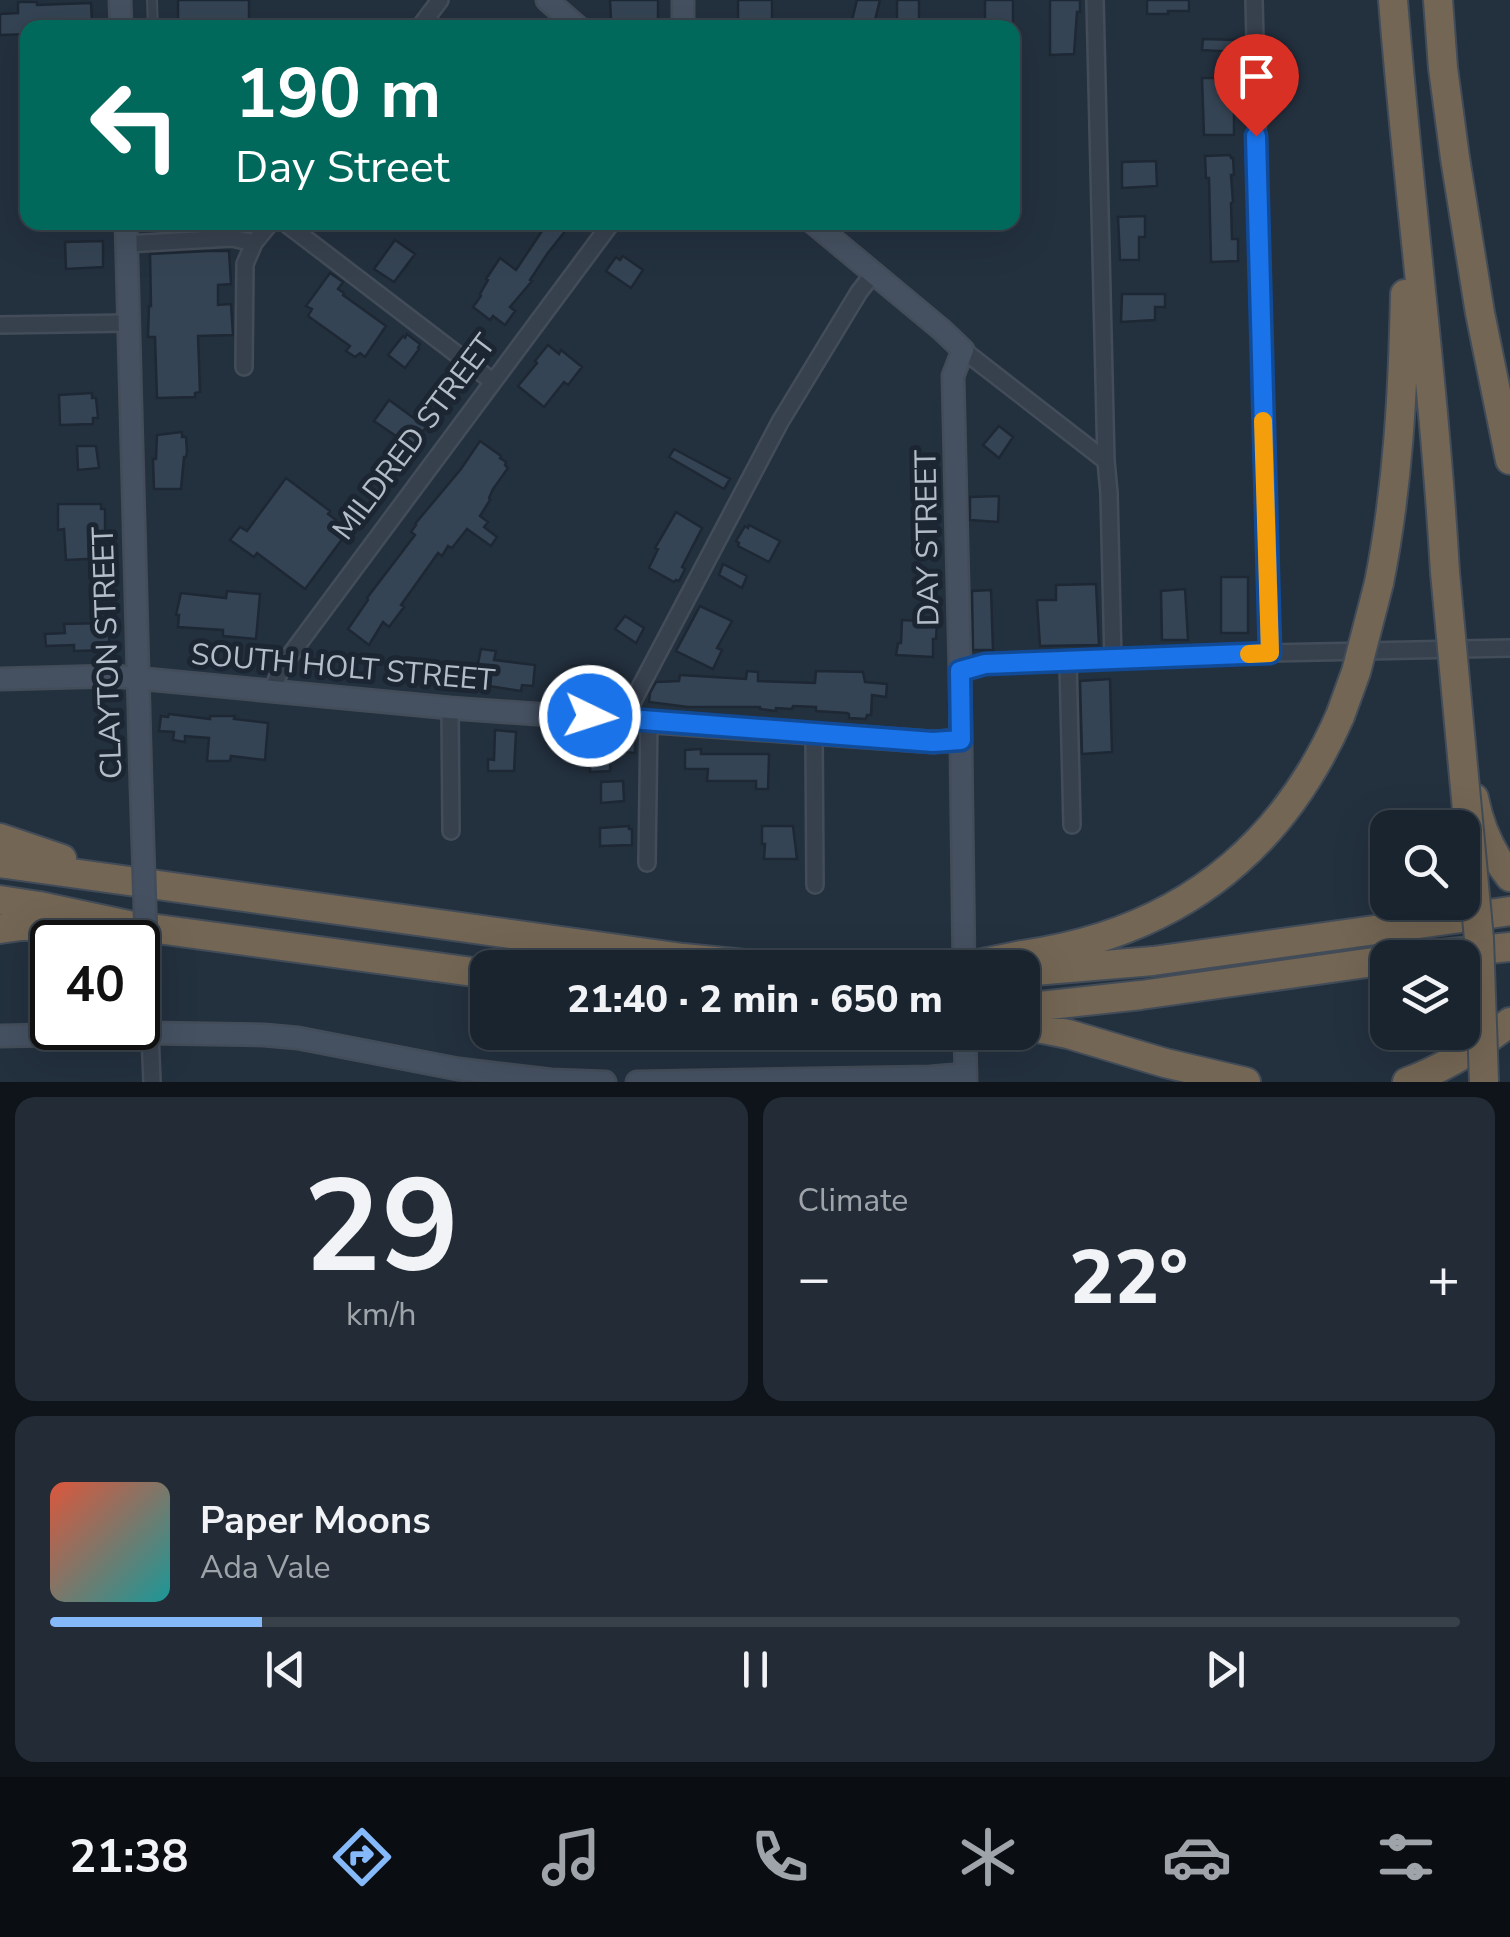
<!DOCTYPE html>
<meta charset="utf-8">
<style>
:root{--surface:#1a242e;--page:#232c36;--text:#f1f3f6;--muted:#9fa4aa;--line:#38414a;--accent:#86b9fa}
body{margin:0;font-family:"Nunito Sans",sans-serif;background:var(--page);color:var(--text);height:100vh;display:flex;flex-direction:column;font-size:38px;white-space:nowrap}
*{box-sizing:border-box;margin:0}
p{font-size:32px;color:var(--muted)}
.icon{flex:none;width:55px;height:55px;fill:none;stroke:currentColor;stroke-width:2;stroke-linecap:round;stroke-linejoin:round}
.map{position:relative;height:1082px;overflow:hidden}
.sheet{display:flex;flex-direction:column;gap:15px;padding:15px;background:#0e1419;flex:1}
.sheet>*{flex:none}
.hud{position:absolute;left:20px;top:20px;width:1000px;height:210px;border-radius:20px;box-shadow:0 10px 40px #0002,0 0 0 2px var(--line);background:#00695c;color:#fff;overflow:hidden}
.fabs{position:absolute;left:1370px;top:810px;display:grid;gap:20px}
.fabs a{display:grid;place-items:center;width:110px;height:110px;border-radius:20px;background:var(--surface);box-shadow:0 10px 40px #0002,0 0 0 2px var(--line);font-size:50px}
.speed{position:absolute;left:30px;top:920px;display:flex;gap:20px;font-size:50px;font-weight:700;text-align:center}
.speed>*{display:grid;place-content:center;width:130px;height:130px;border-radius:50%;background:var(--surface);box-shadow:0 10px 40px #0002,0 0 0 2px var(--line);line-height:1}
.speed .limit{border:5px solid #111;border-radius:15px;background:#fff;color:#111}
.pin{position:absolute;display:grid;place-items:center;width:85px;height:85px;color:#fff;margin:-102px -42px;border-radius:50% 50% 50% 0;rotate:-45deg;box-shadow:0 0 10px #0007}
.pin .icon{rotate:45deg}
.me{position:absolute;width:110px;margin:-55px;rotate:94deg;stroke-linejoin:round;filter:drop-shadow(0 0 8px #0008)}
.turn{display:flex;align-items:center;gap:35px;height:210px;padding:0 50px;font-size:45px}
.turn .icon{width:130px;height:130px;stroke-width:2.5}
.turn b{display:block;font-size:70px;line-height:85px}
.big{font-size:75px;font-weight:800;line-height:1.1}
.sheet .widget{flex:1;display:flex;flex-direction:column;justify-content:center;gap:15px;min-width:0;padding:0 35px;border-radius:20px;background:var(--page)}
.sheet .dial{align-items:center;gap:0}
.dial b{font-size:130px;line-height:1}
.song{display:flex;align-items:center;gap:30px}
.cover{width:120px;height:120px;border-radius:15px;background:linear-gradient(135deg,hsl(10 70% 55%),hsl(180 70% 35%))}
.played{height:10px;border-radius:5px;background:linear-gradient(90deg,var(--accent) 15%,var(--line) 15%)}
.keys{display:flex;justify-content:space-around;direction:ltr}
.heat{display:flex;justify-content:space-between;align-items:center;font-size:55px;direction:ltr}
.sheet .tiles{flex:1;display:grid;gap:15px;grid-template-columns:1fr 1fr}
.widget:last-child{grid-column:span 2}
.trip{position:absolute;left:470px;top:950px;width:570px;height:100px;border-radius:20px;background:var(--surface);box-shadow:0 10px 40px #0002,0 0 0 2px var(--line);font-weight:800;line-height:100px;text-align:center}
.tab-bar{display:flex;height:160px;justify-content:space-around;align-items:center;background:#0a0e12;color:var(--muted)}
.tab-bar .icon{width:70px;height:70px}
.tab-bar .on{color:var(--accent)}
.tab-bar b{font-size:45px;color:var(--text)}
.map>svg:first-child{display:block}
.building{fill:#354454;stroke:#1e2834;stroke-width:2.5}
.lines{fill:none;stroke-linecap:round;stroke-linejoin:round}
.lane-casing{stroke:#434d59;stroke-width:12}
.street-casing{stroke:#434d59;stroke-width:20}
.secondary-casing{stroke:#434d59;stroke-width:25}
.highway-casing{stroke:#424c58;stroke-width:32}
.lane{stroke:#37414e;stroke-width:8}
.street{stroke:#37414e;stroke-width:15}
.secondary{stroke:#455161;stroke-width:20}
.highway{stroke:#746654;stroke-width:28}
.secondary-bridge-casing{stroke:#434d59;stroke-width:25;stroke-linecap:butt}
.highway-bridge-casing{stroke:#424c58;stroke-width:32;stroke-linecap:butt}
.secondary-bridge{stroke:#455161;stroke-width:20}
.highway-bridge{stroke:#746654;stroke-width:28}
.route-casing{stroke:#114b97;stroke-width:25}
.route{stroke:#1a73e8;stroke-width:18}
.slow{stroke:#f59e0b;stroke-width:18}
.labels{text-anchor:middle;stroke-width:10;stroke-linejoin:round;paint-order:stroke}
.street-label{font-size:30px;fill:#b3bcc9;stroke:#1c2632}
</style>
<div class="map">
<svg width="1510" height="1082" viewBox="0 0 1510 1082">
<rect width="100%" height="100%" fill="#23303e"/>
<path class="building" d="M 178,0 L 249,0 L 249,28 L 178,28 Z
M 610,0 L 658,0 L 658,19 L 611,20 Z
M 738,0 L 772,0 L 772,27 L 738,28 Z
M 857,0 L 880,0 L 873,28 L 850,28 Z
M 897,0 L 919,0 L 919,28 L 897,28 Z
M 985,0 L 1013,0 L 1013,28 L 985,28 Z
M 1050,0 L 1080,0 L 1080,12 L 1077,12 L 1074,54 L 1050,55 Z
M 1147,0 L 1189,0 L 1189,11 L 1168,11 L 1168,14 L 1147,14 Z
M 18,2 L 37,2 L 37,5 L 91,3 L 92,22 L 37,24 L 37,28 L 28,28 L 28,34 L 0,35 L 0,14 L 18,13 Z
M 1203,39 L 1235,40 L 1235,52 L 1202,50 Z
M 1202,78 L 1230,78 L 1230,93 L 1234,93 L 1234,135 L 1204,135 Z
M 1230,155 L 1231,158 L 1233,158 L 1234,175 L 1231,175 L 1233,202 L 1231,203 L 1232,239 L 1238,239 L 1238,261 L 1211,262 L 1209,178 L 1206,178 L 1205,156 Z
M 1156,161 L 1157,186 L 1122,188 L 1122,162 Z
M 1145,216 L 1145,237 L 1139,237 L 1139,260 L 1120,260 L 1118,217 Z
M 548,222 L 555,222 L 566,230 L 547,254 L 530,280 L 532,281 L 510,307 L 515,311 L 505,325 L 493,316 L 490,320 L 473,307 L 481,296 L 480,294 L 488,280 L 486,279 L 500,258 L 516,270 Z
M 395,240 L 415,254 L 394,282 L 374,269 Z
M 103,241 L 103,267 L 66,269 L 65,242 Z
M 208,251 L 229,251 L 231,284 L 218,285 L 218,305 L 231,304 L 233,335 L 198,336 L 200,392 L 195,393 L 195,397 L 157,398 L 155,337 L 148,337 L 149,306 L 151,306 L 150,254 Z
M 623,256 L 643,270 L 631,288 L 606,271 L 616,257 L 620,260 Z
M 330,273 L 343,282 L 338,289 L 344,293 L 343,295 L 386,326 L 365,357 L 360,353 L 355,357 L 346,351 L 350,346 L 308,316 L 312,309 L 306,306 Z
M 1122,294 L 1165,294 L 1165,307 L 1155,307 L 1155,320 L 1121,322 Z
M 407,334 L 420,344 L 418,348 L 419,349 L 405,368 L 388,355 L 403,336 L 405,338 Z
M 548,345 L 559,354 L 561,350 L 582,367 L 568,385 L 564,382 L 544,407 L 518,386 L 537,363 L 535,361 Z
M 92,393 L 92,398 L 96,398 L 98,418 L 93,418 L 93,424 L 60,425 L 59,395 Z
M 389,400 L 426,427 L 412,447 L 374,421 Z
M 999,426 L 1013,437 L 999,458 L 983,445 Z
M 182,432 L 182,437 L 186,437 L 187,452 L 186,457 L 184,457 L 181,489 L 154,489 L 153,459 L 156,459 L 157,435 Z
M 480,441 L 501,456 L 500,458 L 506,462 L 505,465 L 508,468 L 493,489 L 489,498 L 490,500 L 480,516 L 488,522 L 484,527 L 497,537 L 491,546 L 467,529 L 452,548 L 448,546 L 442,556 L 438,553 L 401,605 L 404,607 L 389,627 L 383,622 L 369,645 L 348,629 L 368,600 L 367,598 L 415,535 L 411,532 L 416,525 L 415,524 L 461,469 Z
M 77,446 L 96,446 L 99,468 L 78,470 Z
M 674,449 L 730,479 L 724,489 L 669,457 Z
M 286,478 L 330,511 L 328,514 L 336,520 L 329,529 L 343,538 L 305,589 L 257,553 L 254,557 L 230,540 L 240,527 L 247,531 Z
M 999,496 L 998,522 L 970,520 L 970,497 Z
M 58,504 L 101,504 L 101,509 L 105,509 L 105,534 L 108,534 L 109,558 L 66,560 L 64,529 L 58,530 Z
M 676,512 L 702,528 L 682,567 L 685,569 L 679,581 L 676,580 L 674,582 L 649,568 L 658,549 L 655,548 Z
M 749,525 L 780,541 L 769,562 L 738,546 L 739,543 L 736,541 L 745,526 L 748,528 Z
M 723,564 L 747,576 L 742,588 L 719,575 Z
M 1221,577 L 1248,577 L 1248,633 L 1221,633 Z
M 1096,584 L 1099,645 L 1040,646 L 1037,600 L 1056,600 L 1056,585 Z
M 1185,589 L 1188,640 L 1162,640 L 1161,591 Z
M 991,590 L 993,650 L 973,650 L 972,591 Z
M 227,591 L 260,594 L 256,639 L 223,636 L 223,630 L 178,627 L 179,615 L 176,615 L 181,593 L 226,598 Z
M 700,606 L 732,621 L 717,648 L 722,650 L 713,669 L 676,651 Z
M 625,616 L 644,628 L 636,643 L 615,629 Z
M 902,620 L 937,622 L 936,639 L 933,639 L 933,657 L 896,655 L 898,643 L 901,643 Z
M 105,623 L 108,624 L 110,650 L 74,651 L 74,645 L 46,646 L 45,634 L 65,633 L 64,624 Z
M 481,649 L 496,651 L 494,660 L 535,665 L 533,686 L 522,685 L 521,691 L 489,686 L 489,684 L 471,680 L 470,688 L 446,685 L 450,664 L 477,668 Z
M 572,666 L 597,668 L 595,692 L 570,689 Z
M 747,671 L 758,672 L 758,681 L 815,683 L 816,671 L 863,672 L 865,682 L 887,684 L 886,697 L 872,695 L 871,715 L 867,715 L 866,719 L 849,718 L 849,714 L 847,713 L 816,711 L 816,707 L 793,706 L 792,709 L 776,708 L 776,711 L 760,709 L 760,707 L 688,707 L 649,702 L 650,693 L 656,682 L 679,681 L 680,675 L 746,679 Z
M 1110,679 L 1112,752 L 1082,754 L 1080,681 Z
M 169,714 L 210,719 L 210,716 L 235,716 L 234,719 L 268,723 L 265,760 L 231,756 L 230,761 L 207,761 L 209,738 L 185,736 L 185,742 L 173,740 L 174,732 L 159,731 L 161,716 L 168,717 Z
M 495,730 L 516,732 L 514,771 L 488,771 L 488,759 L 494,760 Z
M 620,734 L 635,735 L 635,753 L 611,751 L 610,771 L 590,772 L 591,737 L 620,738 Z
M 701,749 L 701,754 L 769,754 L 768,789 L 756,789 L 756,781 L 707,781 L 708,769 L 685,769 L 685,750 Z
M 623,781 L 624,801 L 601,803 L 601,782 Z
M 629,826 L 629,829 L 632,829 L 632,845 L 600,846 L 600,828 Z
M 762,826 L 793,826 L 797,859 L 764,859 L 765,844 L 762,844 Z"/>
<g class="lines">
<g class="lane-casing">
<path id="lane" d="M 152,0 L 153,28"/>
</g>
<g class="street-casing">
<path id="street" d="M 1095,0 L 1106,461 L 1109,493 L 1113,660
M 1254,0 L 1270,653
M 419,28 L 440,0
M 284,222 L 492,381
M 126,244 L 232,238 L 254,243
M 0,325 L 128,323
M 963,350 L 1106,461
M 244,367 L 245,264 L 254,243 L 271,222
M 1068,662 L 1072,825
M 960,671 L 985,664 L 1051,661 L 1270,653 L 1510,648
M 272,691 L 282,666 L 612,222
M 450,708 L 451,831
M 625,719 L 635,697 L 780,422 L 859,292 L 873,274
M 814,733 L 815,885
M 647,863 L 649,720
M 150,1033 L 152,1082"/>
</g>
<g class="secondary-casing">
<path id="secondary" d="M 120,0 L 121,28
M 547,0 L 579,28
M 683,28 L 683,0
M 126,222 L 141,785
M 812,222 L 942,330 L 963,350 L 953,376 L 960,671 L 964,968
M 0,679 L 114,676 L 450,708 L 933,742 L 961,740
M 965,1032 L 966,1082
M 0,1036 L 150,1033 L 264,1035 L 298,1038 L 458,1069 L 551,1080 L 605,1082
M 637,1082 L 930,1077 L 966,1074"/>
</g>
<g class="highway-casing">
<path id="highway" d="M 1393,0 C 1408,191 1434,381 1445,572
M 1438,0 L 1443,68 L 1455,158 L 1480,313 L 1510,460
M 1379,583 C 1398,487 1403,392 1405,294
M 1474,798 C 1480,829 1491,853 1510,877
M 0,838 L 62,859
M 0,863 L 683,958 L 785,968
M 0,900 L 39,906 L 128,925 L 488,974
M 0,929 L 21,926 L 78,925
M 1022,955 C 1173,934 1279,855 1340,716
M 1403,958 L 1510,947
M 1022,972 L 1153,961 L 1510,911
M 1022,1008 L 1141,995 L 1388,960
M 1022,1025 L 1068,1034 L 1165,1063 L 1246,1082
M 1407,1082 C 1445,1068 1478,1047 1510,1022"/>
</g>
<use href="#lane" class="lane"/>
<use href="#street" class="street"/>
<use href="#secondary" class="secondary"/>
<use href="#highway" class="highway"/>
<g class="secondary-bridge-casing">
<path id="secondary-bridge" d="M 141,785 L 148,1000"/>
</g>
<g class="highway-bridge-casing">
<path id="highway-bridge" d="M 1445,572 L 1479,939 L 1484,1082
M 1340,716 L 1356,672 L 1379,583
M 959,968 L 1022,955"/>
</g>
<use href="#secondary-bridge" class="secondary-bridge"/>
<use href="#highway-bridge" class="highway-bridge"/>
</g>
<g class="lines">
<g class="route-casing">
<path id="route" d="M 590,716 L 933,742 L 961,740 L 960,671 L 985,664 L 1270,653 L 1256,136"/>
</g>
<use href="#route" class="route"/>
<path class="slow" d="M 1249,654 L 1270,653 L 1263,421"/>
</g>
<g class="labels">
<g class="street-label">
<text transform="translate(414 437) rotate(-53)" y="10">MILDRED STREET</text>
<text transform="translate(927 538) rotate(-91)" y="10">DAY STREET</text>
<text transform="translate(107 653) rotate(-92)" y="10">CLAYTON STREET</text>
<text transform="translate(343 667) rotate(5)" y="10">SOUTH HOLT STREET</text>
</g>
</g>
</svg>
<div class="fabs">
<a><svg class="icon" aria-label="search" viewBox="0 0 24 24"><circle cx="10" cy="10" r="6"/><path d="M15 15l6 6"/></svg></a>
<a><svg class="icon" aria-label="layers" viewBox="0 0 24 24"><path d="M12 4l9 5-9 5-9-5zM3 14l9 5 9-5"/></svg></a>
</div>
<div class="speed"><div class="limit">40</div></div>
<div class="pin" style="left:1256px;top:136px;background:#d93025"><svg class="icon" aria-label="arrive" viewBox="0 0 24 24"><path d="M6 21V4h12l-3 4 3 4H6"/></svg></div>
<svg class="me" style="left:590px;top:716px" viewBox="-20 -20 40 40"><circle r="17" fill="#1a73e8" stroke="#fff" stroke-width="3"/><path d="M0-11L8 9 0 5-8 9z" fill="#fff"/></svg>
<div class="trip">21:40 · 2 min · 650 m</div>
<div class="hud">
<div class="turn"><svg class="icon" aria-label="left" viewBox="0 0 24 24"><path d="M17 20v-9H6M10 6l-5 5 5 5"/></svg><div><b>190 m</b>Day Street</div></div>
</div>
</div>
<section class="sheet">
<div class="tiles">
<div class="widget dial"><b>29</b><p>km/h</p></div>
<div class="widget"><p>Climate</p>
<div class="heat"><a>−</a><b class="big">22°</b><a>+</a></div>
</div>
<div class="widget">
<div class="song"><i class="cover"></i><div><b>Paper Moons</b><p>Ada Vale</p></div></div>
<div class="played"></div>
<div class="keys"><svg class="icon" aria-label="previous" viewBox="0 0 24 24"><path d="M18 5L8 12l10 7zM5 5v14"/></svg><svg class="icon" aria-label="pause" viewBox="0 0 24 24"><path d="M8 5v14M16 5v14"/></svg><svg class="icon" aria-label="next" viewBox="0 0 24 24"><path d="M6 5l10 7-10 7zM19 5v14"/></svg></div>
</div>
</div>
</section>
<nav class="tab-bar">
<b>21:38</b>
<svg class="icon on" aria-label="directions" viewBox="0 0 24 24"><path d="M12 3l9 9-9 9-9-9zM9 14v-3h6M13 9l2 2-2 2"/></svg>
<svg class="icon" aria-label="music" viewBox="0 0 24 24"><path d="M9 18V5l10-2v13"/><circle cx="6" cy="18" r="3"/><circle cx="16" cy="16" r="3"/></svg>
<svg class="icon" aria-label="phone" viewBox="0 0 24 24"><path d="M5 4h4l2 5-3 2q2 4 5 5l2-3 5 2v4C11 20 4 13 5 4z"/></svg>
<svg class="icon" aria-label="climate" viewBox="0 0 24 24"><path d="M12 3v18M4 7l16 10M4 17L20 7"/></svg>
<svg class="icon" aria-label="car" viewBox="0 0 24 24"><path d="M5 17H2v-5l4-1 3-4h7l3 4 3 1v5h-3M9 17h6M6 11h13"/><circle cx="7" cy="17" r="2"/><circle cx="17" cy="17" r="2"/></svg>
<svg class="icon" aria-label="filters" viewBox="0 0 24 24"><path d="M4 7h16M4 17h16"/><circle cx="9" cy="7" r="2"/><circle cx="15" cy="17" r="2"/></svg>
</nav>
